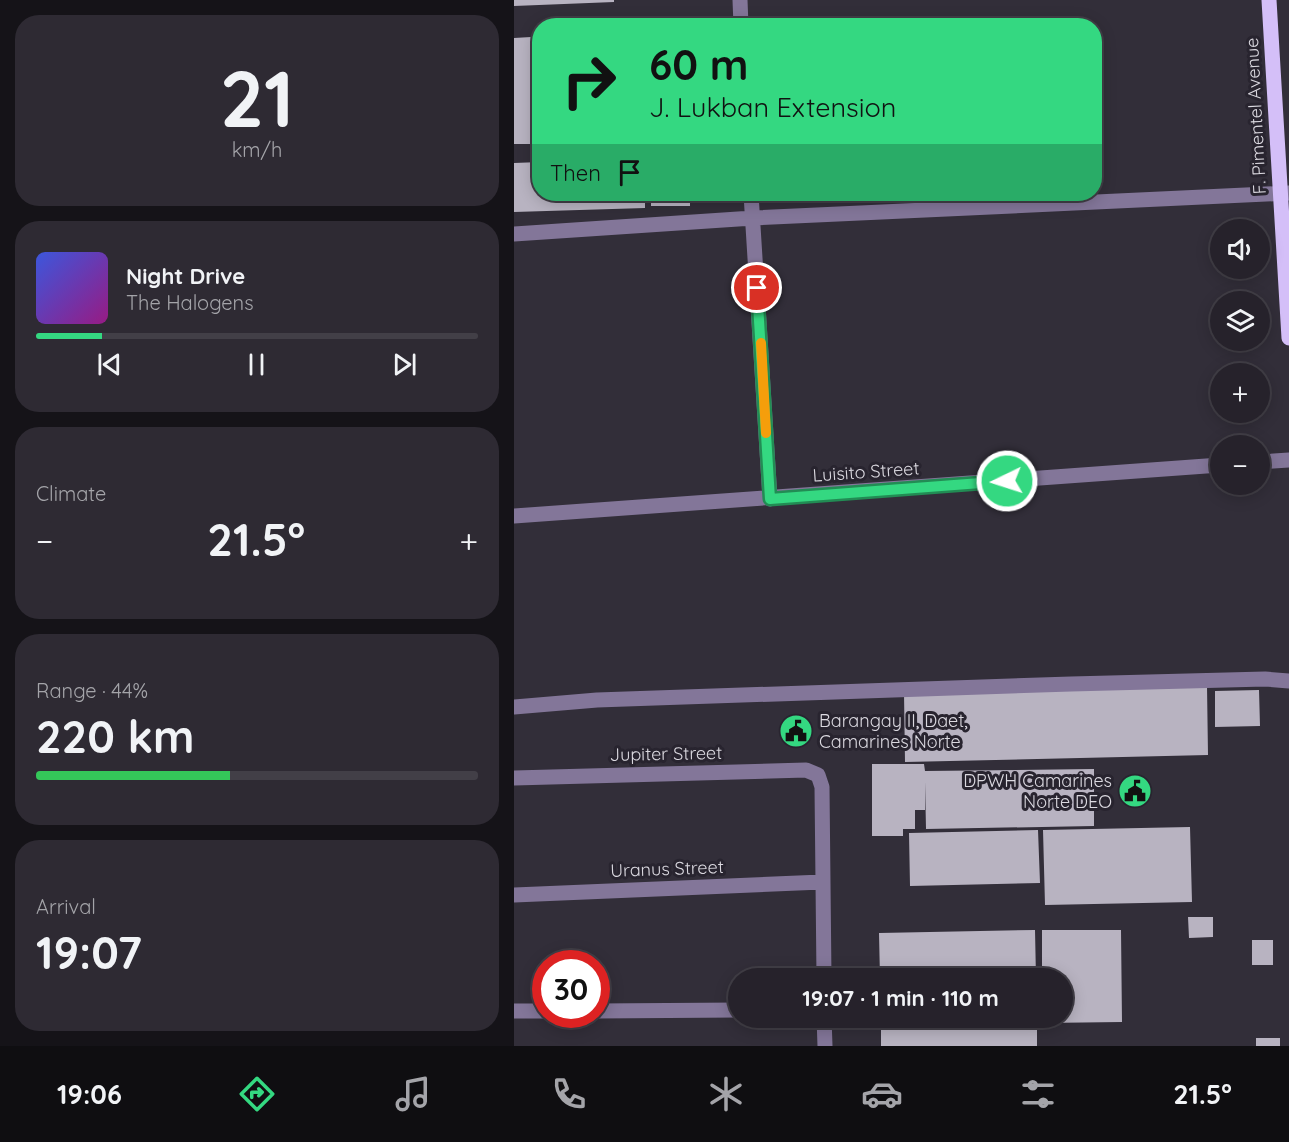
<!DOCTYPE html>
<meta charset="utf-8">
<style>
:root{--surface:#26222b;--page:#2e2a33;--text:#f1f3f6;--muted:#a4a4a9;--line:#423f47;--accent:#34d881}
body{margin:0;font-family:Quicksand,sans-serif;background:var(--page);color:var(--text);height:100vh;display:flex;flex-direction:column;font-size:22px;white-space:nowrap}
*{box-sizing:border-box;margin:0}
p{font-size:20px;color:var(--muted)}
.icon{flex:none;width:33px;height:33px;fill:none;stroke:currentColor;stroke-width:2;stroke-linecap:round;stroke-linejoin:round}
.map{position:relative;flex:1;overflow:hidden}
.panel{display:flex;flex-direction:column;gap:15px;padding:15px;background:#151318;width:514px}
.panel>*{flex:none}
.guide{position:absolute;left:18px;top:18px;width:570px;height:183px;border-radius:24px;box-shadow:0 3px 15px #0003,0 0 0 2px var(--line);background:#34d881;color:#111;overflow:hidden}
.buttons{position:absolute;left:696px;top:219px;display:grid;gap:12px}
.buttons a{display:grid;place-items:center;width:60px;height:60px;border-radius:50%;background:var(--surface);box-shadow:0 3px 15px #0003,0 0 0 2px var(--line);font-size:30px}
.speed{position:absolute;left:18px;top:950px;display:flex;gap:12px;font-size:30px;font-weight:700;text-align:center}
.speed>*{display:grid;place-content:center;width:78px;height:78px;border-radius:50%;background:var(--surface);box-shadow:0 3px 15px #0003,0 0 0 2px var(--line);line-height:1}
.speed .limit{border:9px solid #d22;background:#fff;color:#111}
.pin{position:absolute;display:grid;place-items:center;width:51px;height:51px;color:#fff;margin:-26px;border:3px solid #fff;border-radius:50%;box-shadow:0 2px 6px #0007}
.me{position:absolute;width:66px;margin:-33px;rotate:266deg;stroke-linejoin:round;filter:drop-shadow(0 0 4px #0008)}
.turn{display:flex;align-items:center;gap:21px;height:126px;padding:0 18px;font-size:27px}
.turn .icon{width:78px;height:78px;stroke-width:2.5}
.turn b{display:block;font-size:42px;line-height:51px}
.then{display:flex;align-items:center;height:57px;padding:0 18px;background:#0003;gap:12px;font-size:22px}
.big{font-size:45px;font-weight:700;line-height:1.1}
.panel .widget{flex:1;display:flex;flex-direction:column;justify-content:center;gap:9px;min-width:0;padding:0 21px;border-radius:24px;background:var(--page)}
.panel .dial{align-items:center;gap:0}
.dial b{font-size:78px;line-height:1}
.song{display:flex;align-items:center;gap:18px}
.cover{width:72px;height:72px;border-radius:9px;background:linear-gradient(135deg,hsl(230 70% 55%),hsl(310 70% 35%))}
.played{height:6px;border-radius:3px;background:linear-gradient(90deg,var(--accent) 15%,var(--line) 15%)}
.keys{display:flex;justify-content:space-around;direction:ltr}
.heat{display:flex;justify-content:space-between;align-items:center;font-size:33px;direction:ltr}
.charge{height:9px;border-radius:4px;background:linear-gradient(90deg,#34c759 44%,var(--line) 0)}
.trip{position:absolute;left:214px;top:968px;width:345px;height:60px;border-radius:30px;background:var(--surface);box-shadow:0 3px 15px #0003,0 0 0 2px var(--line);font-weight:700;line-height:60px;text-align:center}
.tab-bar{display:flex;height:96px;justify-content:space-around;align-items:center;background:#0f0e11;color:var(--muted)}
.tab-bar .icon{width:42px;height:42px}
.tab-bar .active{color:var(--accent)}
.tab-bar b{font-size:27px;color:var(--text)}
main{display:flex;flex:1;min-height:0}
.map>svg:first-child{display:block}
.building{fill:#b8b3c1}
.lines{fill:none;stroke-linecap:round;stroke-linejoin:round}
.minor{stroke:#837699;stroke-width:15}
.major{stroke:#d4bff8;stroke-width:15}
.route-casing{stroke:#228c54;stroke-width:15}
.route{stroke:#34d881;stroke-width:10}
.slow{stroke:#f59e0b;stroke-width:10}
.labels{text-anchor:middle;stroke-width:6;stroke-linejoin:round;paint-order:stroke}
.street-label{font-size:18px;fill:#dbd9e0;stroke:#28242f}
.poi-label{font-size:18px;fill:#dbd9e0;stroke:#28242f;text-anchor:start}
</style>
<main>
<section class="panel">
<div class="widget dial"><b>21</b><p>km/h</p></div>
<div class="widget">
<div class="song"><i class="cover"></i><div><b>Night Drive</b><p>The Halogens</p></div></div>
<div class="played"></div>
<div class="keys"><svg class="icon" aria-label="previous" viewBox="0 0 24 24"><path d="M18 5L8 12l10 7zM5 5v14"/></svg><svg class="icon" aria-label="pause" viewBox="0 0 24 24"><path d="M8 5v14M16 5v14"/></svg><svg class="icon" aria-label="next" viewBox="0 0 24 24"><path d="M6 5l10 7-10 7zM19 5v14"/></svg></div>
</div>
<div class="widget"><p>Climate</p>
<div class="heat"><a>−</a><b class="big">21.5°</b><a>+</a></div>
</div>
<div class="widget"><p>Range · 44%</p><b class="big">220 km</b><div class="charge"></div></div>
<div class="widget"><p>Arrival</p><b class="big">19:07</b></div>
</section>
<div class="map">
<svg width="775" height="1046" viewBox="0 0 775 1046">
<rect width="100%" height="100%" fill="#322e39"/>
<path class="building" d="M 0,0 L 100,0 L 100,2 L 0,6 Z
M 17,37 L 19,144 L 0,144 L 0,38 Z
M 26,162 L 26,194 L 131,194 L 131,208 L 0,212 L 0,163 Z
M 137,194 L 176,194 L 176,206 L 137,206 Z
M 182,194 L 217,194 L 217,199 L 182,199 Z
M 693,686 L 694,755 L 391,762 L 390,693 Z
M 745,690 L 746,726 L 701,727 L 701,691 Z
M 358,764 L 410,764 L 411,771 L 580,769 L 580,826 L 412,829 L 411,782 L 411,810 L 401,810 L 401,829 L 389,829 L 389,836 L 358,836 Z
M 676,827 L 678,902 L 531,905 L 529,830 Z
M 524,830 L 526,883 L 396,886 L 395,833 Z
M 674,917 L 699,917 L 699,937 L 675,938 Z
M 521,930 L 522,978 L 366,978 L 365,933 Z
M 528,930 L 607,930 L 608,1022 L 529,1023 L 529,1017 L 549,1017 L 549,978 L 528,978 Z
M 738,940 L 759,940 L 759,965 L 738,965 Z
M 367,1017 L 523,1017 L 523,1046 L 367,1046 Z
M 742,1038 L 766,1038 L 766,1046 L 742,1046 Z"/>
<g class="lines">
<path class="minor" d="M 226,0 L 227,26
M 237,194 L 256,499
M 0,234 L 239,218 L 775,193
M 746,462 L 775,460
M 0,516 L 706,465
M 0,707 L 83,700 L 557,684 L 751,679 L 775,681
M 0,778 L 292,770 L 304,775 L 308,787 L 310,978
M 0,895 L 308,882
M 0,1011 L 32,1011
M 82,1011 L 225,1010
M 310,1017 L 311,1046"/>
<path class="major" d="M 755,0 L 775,338"/>
</g>
<g class="lines">
<g class="route-casing">
<path id="route" d="M 243,288 L 256,499 L 493,481"/>
</g>
<use href="#route" class="route"/>
<path class="slow" d="M 247,343 L 252,433"/>
</g>
<defs>
<g id="civic-disc" transform="scale(1.725)"><circle r="9.5" fill="#34d881" stroke="#28242f"/><path d="M-.6-6.5H3V-4.5H.6V-3L4-1V1h2V6H-6V1h2V-1L-.6-3ZM-1.2 2.5V6h2.4V2.5Z" fill="#111"/></g>
</defs>
<g fill-rule="evenodd">
<use href="#civic-disc" x="282" y="731"/>
<use href="#civic-disc" x="621" y="791"/>
</g>
<g class="labels">
<g class="street-label">
<text transform="translate(742 116) rotate(-93)" y="6">F. Pimentel Avenue</text>
<text transform="translate(352 472) rotate(-4)" y="6">Luisito Street</text>
<text transform="translate(152 754) rotate(-1)" y="6">Jupiter Street</text>
<text transform="translate(153 869) rotate(-2)" y="6">Uranus Street</text>
</g>
<g class="poi-label">
<text x="305" y="727">Barangay II, Daet,<tspan x="305" dy="21">Camarines Norte</tspan></text>
<text x="598" y="787" text-anchor="end">DPWH Camarines<tspan x="598" dy="21">Norte DEO</tspan></text>
</g>
</g>
</svg>
<div class="buttons">
<a><svg class="icon" aria-label="sound" viewBox="0 0 24 24"><path d="M4 9h4l5-4v14l-5-4H4zM17 9q2 3 0 6"/></svg></a>
<a><svg class="icon" aria-label="layers" viewBox="0 0 24 24"><path d="M12 4l9 5-9 5-9-5zM3 14l9 5 9-5"/></svg></a>
<a>+</a>
<a>−</a>
</div>
<div class="speed"><div class="limit">30</div></div>
<div class="pin" style="left:243px;top:288px;background:#d93025"><svg class="icon" aria-label="arrive" viewBox="0 0 24 24"><path d="M6 21V4h12l-3 4 3 4H6"/></svg></div>
<svg class="me" style="left:493px;top:481px" viewBox="-20 -20 40 40"><circle r="17" fill="#34d881" stroke="#fff" stroke-width="3"/><path d="M0-11L8 9 0 5-8 9z" fill="#fff"/></svg>
<div class="trip">19:07 · 1 min · 110 m</div>
<div class="guide">
<div class="turn"><svg class="icon" aria-label="right" viewBox="0 0 24 24"><path d="M7 20v-9h11M14 6l5 5-5 5"/></svg><div><b>60 m</b>J. Lukban Extension</div></div>
<div class="then">Then<svg class="icon" aria-label="arrive" viewBox="0 0 24 24"><path d="M6 21V4h12l-3 4 3 4H6"/></svg></div>
</div>
</div>
</main>
<nav class="tab-bar">
<b>19:06</b>
<svg class="icon active" aria-label="directions" viewBox="0 0 24 24"><path d="M12 3l9 9-9 9-9-9zM9 14v-3h6M13 9l2 2-2 2"/></svg>
<svg class="icon" aria-label="music" viewBox="0 0 24 24"><path d="M9 18V5l10-2v13"/><circle cx="6" cy="18" r="3"/><circle cx="16" cy="16" r="3"/></svg>
<svg class="icon" aria-label="phone" viewBox="0 0 24 24"><path d="M5 4h4l2 5-3 2q2 4 5 5l2-3 5 2v4C11 20 4 13 5 4z"/></svg>
<svg class="icon" aria-label="climate" viewBox="0 0 24 24"><path d="M12 3v18M4 7l16 10M4 17L20 7"/></svg>
<svg class="icon" aria-label="car" viewBox="0 0 24 24"><path d="M5 17H2v-5l4-1 3-4h7l3 4 3 1v5h-3M9 17h6M6 11h13"/><circle cx="7" cy="17" r="2"/><circle cx="17" cy="17" r="2"/></svg>
<svg class="icon" aria-label="filters" viewBox="0 0 24 24"><path d="M4 7h16M4 17h16"/><circle cx="9" cy="7" r="2"/><circle cx="15" cy="17" r="2"/></svg>
<b>21.5°</b>
</nav>
